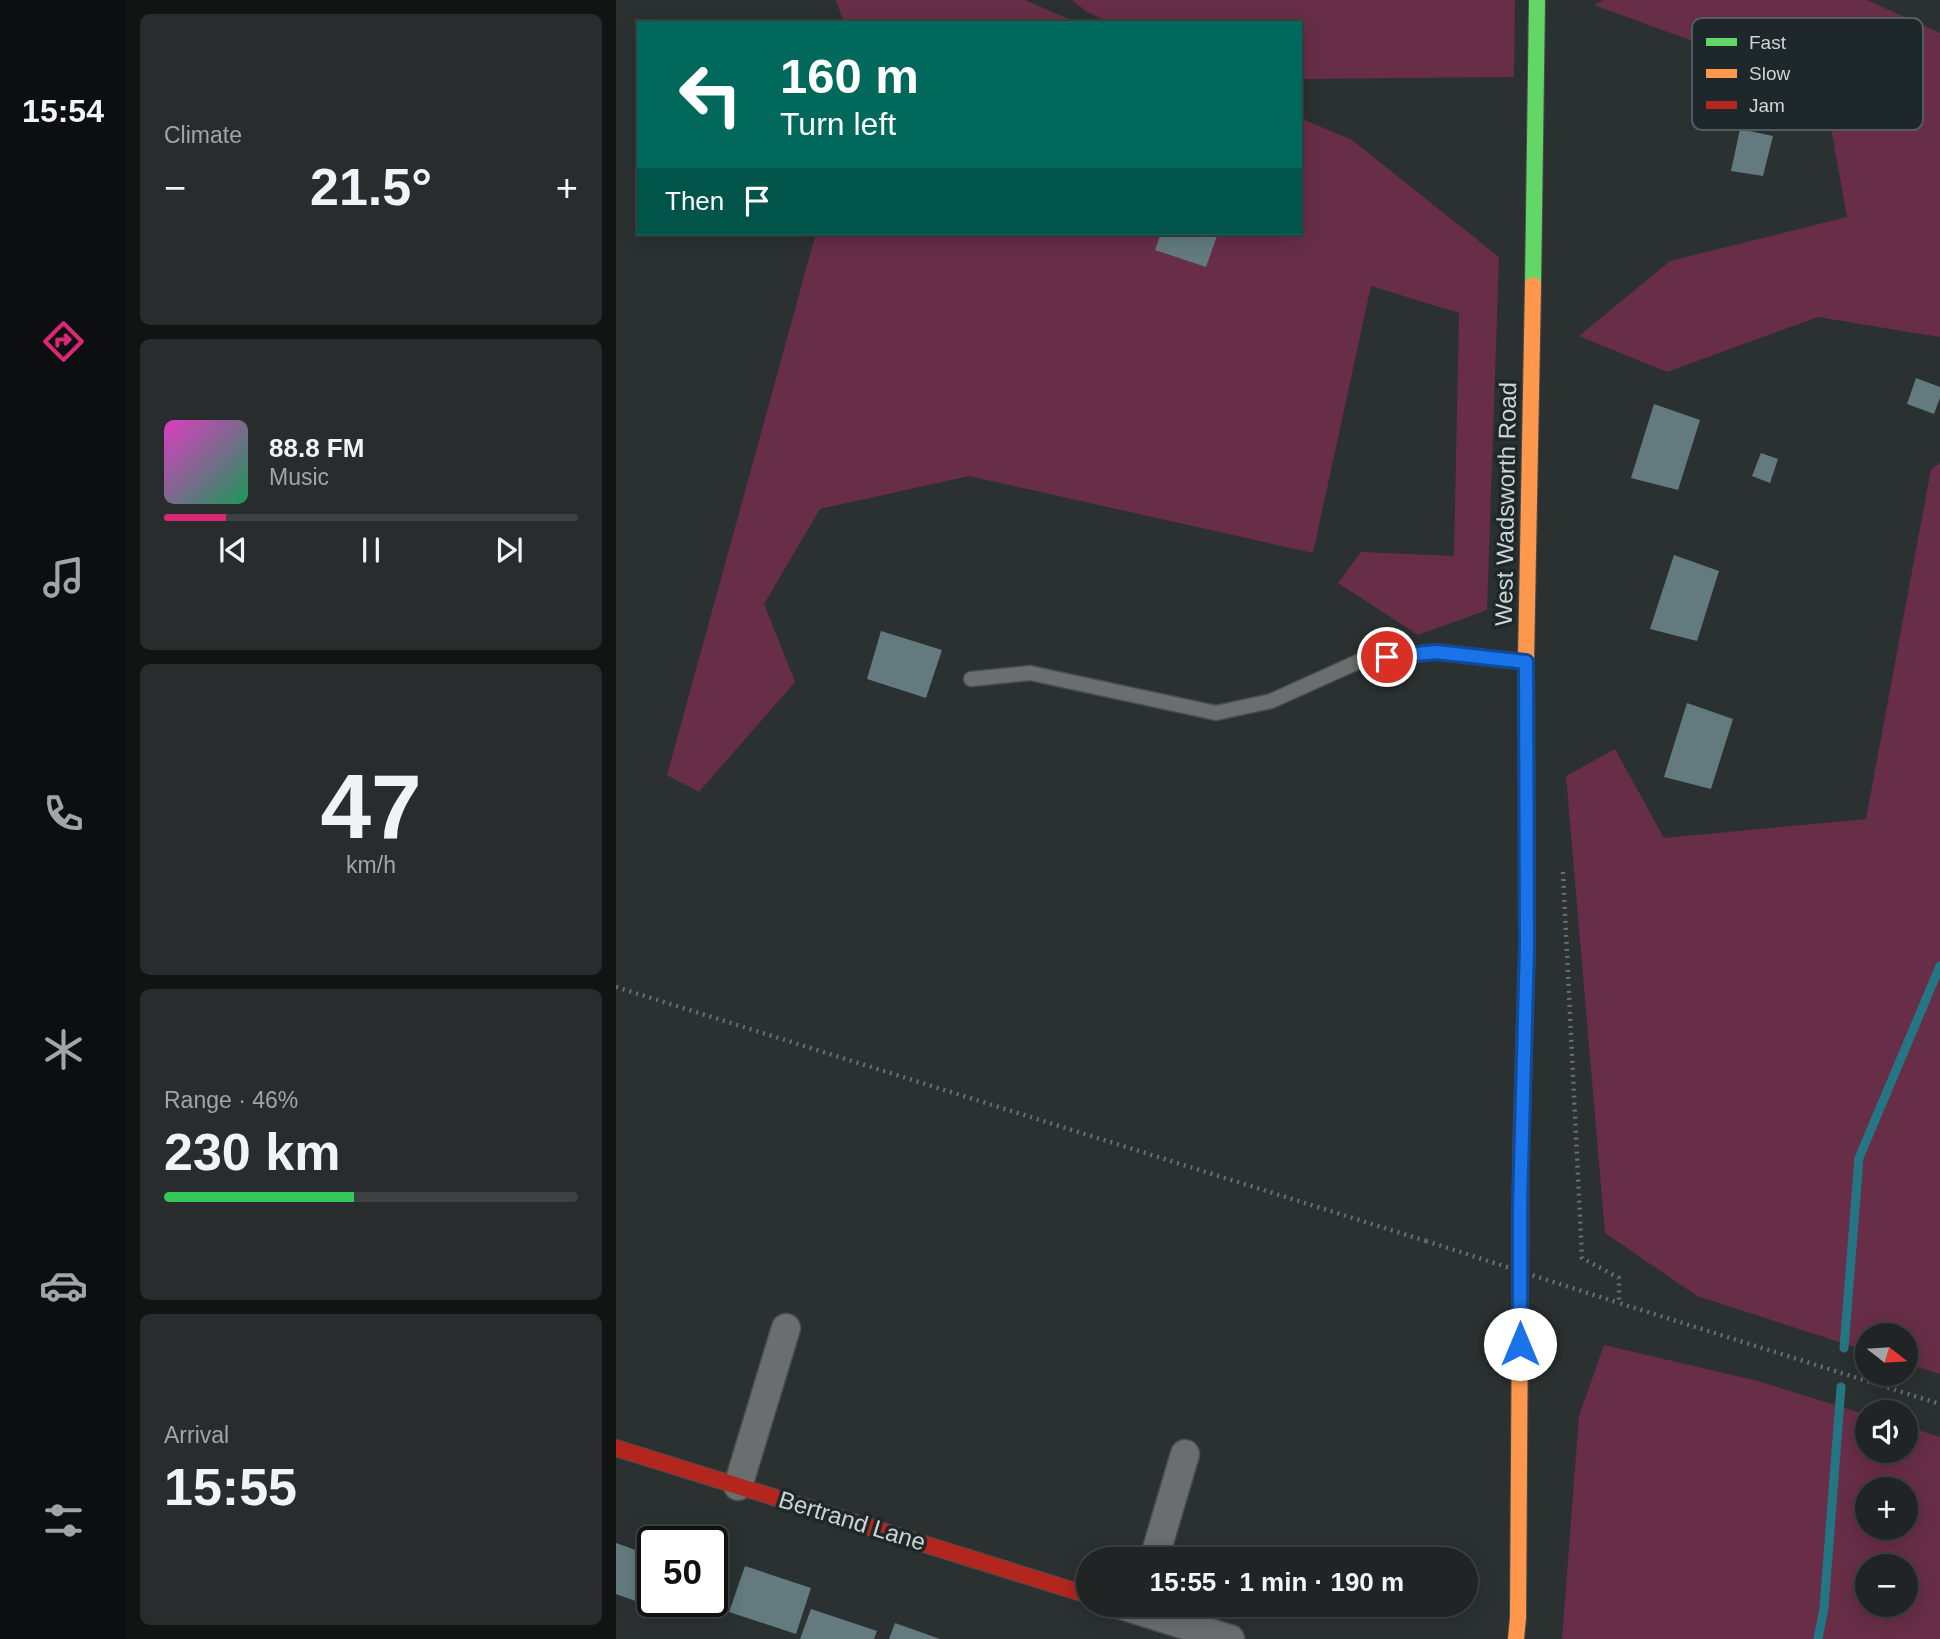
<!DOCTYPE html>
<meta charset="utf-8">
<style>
:root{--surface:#202425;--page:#282c2d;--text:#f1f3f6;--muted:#a2a4a7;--line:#3d4142;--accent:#db2777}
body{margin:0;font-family:Arial,sans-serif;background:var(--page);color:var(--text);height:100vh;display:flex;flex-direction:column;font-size:26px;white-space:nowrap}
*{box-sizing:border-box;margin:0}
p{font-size:23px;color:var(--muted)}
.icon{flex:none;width:38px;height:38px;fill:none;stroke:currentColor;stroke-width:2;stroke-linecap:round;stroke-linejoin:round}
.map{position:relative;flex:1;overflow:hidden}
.panel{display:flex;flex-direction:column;gap:14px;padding:14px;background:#121414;width:490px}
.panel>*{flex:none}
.hud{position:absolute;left:21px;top:21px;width:665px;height:214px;border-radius:0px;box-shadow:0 4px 18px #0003,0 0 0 2px var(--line);background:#00695c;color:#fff;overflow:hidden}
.needle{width:46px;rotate:107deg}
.buttons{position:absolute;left:1239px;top:1323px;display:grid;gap:14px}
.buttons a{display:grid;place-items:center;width:63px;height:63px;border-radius:50%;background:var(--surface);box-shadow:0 4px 18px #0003,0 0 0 2px var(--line);font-size:35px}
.speed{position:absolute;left:21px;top:1526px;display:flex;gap:14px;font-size:35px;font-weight:700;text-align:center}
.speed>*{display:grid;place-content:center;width:91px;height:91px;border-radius:50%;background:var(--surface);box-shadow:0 4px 18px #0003,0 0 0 2px var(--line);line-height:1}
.speed .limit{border:4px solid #111;border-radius:10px;background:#fff;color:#111}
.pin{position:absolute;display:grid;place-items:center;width:60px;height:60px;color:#fff;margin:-30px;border:4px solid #fff;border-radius:50%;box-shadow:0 2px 7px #0007}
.me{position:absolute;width:77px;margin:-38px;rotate:0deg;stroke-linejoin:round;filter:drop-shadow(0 0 5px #0008)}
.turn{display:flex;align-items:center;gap:24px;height:147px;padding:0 28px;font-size:32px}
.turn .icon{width:91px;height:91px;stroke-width:2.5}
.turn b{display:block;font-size:49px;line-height:60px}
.then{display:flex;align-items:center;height:66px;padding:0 28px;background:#0003;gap:14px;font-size:26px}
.big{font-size:52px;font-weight:800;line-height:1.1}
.panel .widget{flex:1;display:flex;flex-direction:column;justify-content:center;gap:10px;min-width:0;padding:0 24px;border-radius:10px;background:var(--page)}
.panel .dial{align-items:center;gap:0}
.dial b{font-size:91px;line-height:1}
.song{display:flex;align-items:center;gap:21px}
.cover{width:84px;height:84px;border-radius:10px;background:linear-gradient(135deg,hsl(310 70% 55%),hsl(150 70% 35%))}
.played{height:7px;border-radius:4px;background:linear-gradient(90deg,var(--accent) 15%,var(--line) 15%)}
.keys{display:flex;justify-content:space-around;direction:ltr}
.heat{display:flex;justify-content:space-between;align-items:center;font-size:38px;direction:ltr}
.charge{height:10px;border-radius:5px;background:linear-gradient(90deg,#34c759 46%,var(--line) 0)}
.trip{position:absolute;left:460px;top:1547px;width:402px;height:70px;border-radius:35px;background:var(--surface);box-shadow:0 4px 18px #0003,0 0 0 2px var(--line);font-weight:800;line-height:70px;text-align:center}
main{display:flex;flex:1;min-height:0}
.dock{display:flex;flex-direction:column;width:126px;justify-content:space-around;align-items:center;background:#0d0e0f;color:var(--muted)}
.dock .icon{width:49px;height:49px}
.dock .current{color:var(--accent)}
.dock b{font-size:32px;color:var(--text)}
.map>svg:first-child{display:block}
.green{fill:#682e47;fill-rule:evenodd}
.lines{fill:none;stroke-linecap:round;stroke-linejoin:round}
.stream{stroke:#247684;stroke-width:9}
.building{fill:#637b7f}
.lane-casing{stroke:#484d4e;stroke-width:17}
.street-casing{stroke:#484d4e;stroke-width:31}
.fast-casing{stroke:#484d4e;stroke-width:18}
.slow-casing{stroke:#484d4e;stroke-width:18}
.jam-casing{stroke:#484d4e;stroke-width:18}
.path{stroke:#6a6e6e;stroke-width:4.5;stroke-dasharray:2 5;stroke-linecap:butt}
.lane{stroke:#6a6e6f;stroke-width:14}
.street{stroke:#6a6e6f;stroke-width:28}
.fast{stroke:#63d668;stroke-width:16}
.slow{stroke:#ff974d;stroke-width:16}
.jam{stroke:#b3261e;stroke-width:16}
.path-bridge{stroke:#6a6e6e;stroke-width:4.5;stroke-dasharray:2 5;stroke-linecap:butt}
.route-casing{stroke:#114b97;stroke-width:18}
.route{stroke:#1a73e8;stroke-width:12}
.labels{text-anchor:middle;stroke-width:7;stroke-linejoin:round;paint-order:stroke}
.street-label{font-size:24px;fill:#ced4d5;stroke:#1e282a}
.key{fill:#1e282a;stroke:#535c5d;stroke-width:2}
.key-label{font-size:19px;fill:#ced4d5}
</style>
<main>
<nav class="dock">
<b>15:54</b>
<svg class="icon current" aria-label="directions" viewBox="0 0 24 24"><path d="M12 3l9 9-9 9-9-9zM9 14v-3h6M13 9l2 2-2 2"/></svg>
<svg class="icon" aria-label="music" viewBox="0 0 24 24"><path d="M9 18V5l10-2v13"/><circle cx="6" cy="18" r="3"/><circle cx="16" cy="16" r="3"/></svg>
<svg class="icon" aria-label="phone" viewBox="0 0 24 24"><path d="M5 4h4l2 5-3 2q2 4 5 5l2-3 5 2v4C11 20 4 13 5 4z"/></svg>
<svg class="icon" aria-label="climate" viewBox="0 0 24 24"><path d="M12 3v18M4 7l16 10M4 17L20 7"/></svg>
<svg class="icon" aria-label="car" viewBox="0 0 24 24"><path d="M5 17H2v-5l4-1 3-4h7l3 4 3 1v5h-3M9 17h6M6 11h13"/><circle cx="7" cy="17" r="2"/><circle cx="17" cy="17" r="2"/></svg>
<svg class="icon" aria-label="filters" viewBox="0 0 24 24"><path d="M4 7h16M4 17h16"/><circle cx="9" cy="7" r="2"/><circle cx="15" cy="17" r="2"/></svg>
</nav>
<section class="panel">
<div class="widget"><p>Climate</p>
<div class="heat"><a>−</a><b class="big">21.5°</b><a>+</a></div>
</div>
<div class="widget">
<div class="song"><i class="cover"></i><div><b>88.8 FM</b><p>Music</p></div></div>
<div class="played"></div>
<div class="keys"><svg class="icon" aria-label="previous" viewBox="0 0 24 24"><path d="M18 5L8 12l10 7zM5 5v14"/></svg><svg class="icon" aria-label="pause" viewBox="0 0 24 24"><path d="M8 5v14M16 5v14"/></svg><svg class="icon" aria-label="next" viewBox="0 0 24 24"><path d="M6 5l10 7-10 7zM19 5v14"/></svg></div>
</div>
<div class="widget dial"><b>47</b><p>km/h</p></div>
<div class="widget"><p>Range · 46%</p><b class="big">230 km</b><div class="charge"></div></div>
<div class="widget"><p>Arrival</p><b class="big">15:55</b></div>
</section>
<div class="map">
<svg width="1324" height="1639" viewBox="0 0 1324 1639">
<rect width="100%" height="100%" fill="#2b3031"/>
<path class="green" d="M 220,0 L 409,0 L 462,23 L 228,23 Z
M 456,0 L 899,0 L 898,77 L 684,79 L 684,23 L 495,23 L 471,12 Z
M 988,0 L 1251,0 L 1324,33 L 1324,337 L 1202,317 L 1051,372 L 963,336 L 1054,261 L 1231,217 L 1208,89 L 978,5 Z
M 684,118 L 736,140 L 883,257 L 871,610 L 802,635 L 722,583 L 745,552 L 838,556 L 843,313 L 755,286 L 697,553 L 353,476 L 204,509 L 148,604 L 179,682 L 83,792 L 51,775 L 200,233 L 684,233 Z
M 1324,463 L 1324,1374 L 1290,1363 L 1290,1335 L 1251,1335 L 1251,1351 L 1081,1296 L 989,1233 L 950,776 L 999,749 L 1048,838 L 1250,819 L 1315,469 Z
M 988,1345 L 1142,1381 L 1251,1415 L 1251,1451 L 1290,1451 L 1290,1426 L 1324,1437 L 1324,1639 L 946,1639 L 963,1416 ZM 1290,1489 L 1290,1528 L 1251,1528 L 1251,1489 ZM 1290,1566 L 1290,1605 L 1251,1605 L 1251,1566 Z"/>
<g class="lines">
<path class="stream" d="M 1228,1348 L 1243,1158 L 1324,966
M 1202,1639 L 1208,1608 L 1225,1387"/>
</g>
<path class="building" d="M 1124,129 L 1157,136 L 1147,176 L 1115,171 Z
M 545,233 L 602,233 L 590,267 L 539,250 Z
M 1300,378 L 1324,387 L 1324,398 L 1318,414 L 1291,404 Z
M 1038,404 L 1084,420 L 1062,490 L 1015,478 Z
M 1145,453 L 1162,459 L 1154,483 L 1136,476 Z
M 1058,555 L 1103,571 L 1081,641 L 1034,629 Z
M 265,631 L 326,650 L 310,698 L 251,679 Z
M 1071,703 L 1117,719 L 1095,789 L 1048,777 Z
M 0,1543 L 37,1556 L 37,1569 L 25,1603 L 0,1594 Z
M 129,1566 L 195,1588 L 180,1634 L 113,1612 Z
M 195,1609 L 261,1631 L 258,1639 L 184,1639 Z
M 279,1623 L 324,1639 L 273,1639 Z"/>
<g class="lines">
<g class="lane-casing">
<path id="lane" d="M 355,679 L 414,673 L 600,713 L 655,701 L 746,660 L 820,652 L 909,662"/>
</g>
<g class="street-casing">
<path id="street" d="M 122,1486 L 170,1328
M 538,1559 L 569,1454
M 505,1605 L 614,1639"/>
</g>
<g class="fast-casing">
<path id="fast" d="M 917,285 L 921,0
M 905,1153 L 911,946 L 910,660"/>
</g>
<g class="slow-casing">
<path id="slow" d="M 910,660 L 917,285
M 900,1639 L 902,1618 L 905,1153"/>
</g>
<g class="jam-casing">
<path id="jam" d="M 0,1448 L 472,1595"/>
</g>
<path class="path" d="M 947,872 L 966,1258 L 1003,1278 L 1003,1303 L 1324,1404
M 0,987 L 810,1241"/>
<use href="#lane" class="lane"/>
<use href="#street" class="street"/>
<use href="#fast" class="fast"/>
<use href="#slow" class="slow"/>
<use href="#jam" class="jam"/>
<path class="path-bridge" d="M 810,1241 L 1003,1303"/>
</g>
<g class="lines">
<g class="route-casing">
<path id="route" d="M 771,657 L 820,652 L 910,662 L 911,946 L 904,1205 L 904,1344"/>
</g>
<use href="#route" class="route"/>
</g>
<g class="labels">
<g class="street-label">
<text transform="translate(890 504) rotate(-89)" y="8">West Wadsworth Road</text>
<text transform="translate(236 1521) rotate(17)" y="8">Bertrand Lane</text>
</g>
</g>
<rect x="1076" y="18" width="231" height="112" rx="10" class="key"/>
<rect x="1090" y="38" width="31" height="8" fill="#63d668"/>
<rect x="1090" y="69" width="31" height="9" fill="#ff974d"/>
<rect x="1090" y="101" width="31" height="8" fill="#b3261e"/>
<g class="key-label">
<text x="1133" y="49">Fast</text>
<text x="1133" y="80">Slow</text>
<text x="1133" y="112">Jam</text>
</g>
</svg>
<div class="buttons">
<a><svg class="needle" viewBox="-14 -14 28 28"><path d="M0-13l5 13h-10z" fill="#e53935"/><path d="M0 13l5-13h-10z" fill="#a2a4a7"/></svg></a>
<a><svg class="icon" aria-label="sound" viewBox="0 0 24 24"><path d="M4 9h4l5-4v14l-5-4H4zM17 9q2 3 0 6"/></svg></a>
<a>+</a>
<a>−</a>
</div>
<div class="speed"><div class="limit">50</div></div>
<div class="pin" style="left:771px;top:657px;background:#d93025"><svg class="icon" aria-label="arrive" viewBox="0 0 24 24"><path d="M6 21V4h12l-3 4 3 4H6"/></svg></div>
<svg class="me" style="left:904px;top:1344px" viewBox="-20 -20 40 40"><circle r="19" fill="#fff"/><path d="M0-13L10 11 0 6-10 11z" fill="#1a73e8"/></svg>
<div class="trip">15:55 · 1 min · 190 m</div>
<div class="hud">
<div class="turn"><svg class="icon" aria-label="left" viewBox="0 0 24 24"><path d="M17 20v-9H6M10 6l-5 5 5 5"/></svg><div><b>160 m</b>Turn left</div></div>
<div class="then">Then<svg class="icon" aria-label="arrive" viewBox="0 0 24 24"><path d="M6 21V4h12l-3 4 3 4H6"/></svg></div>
</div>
</div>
</main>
